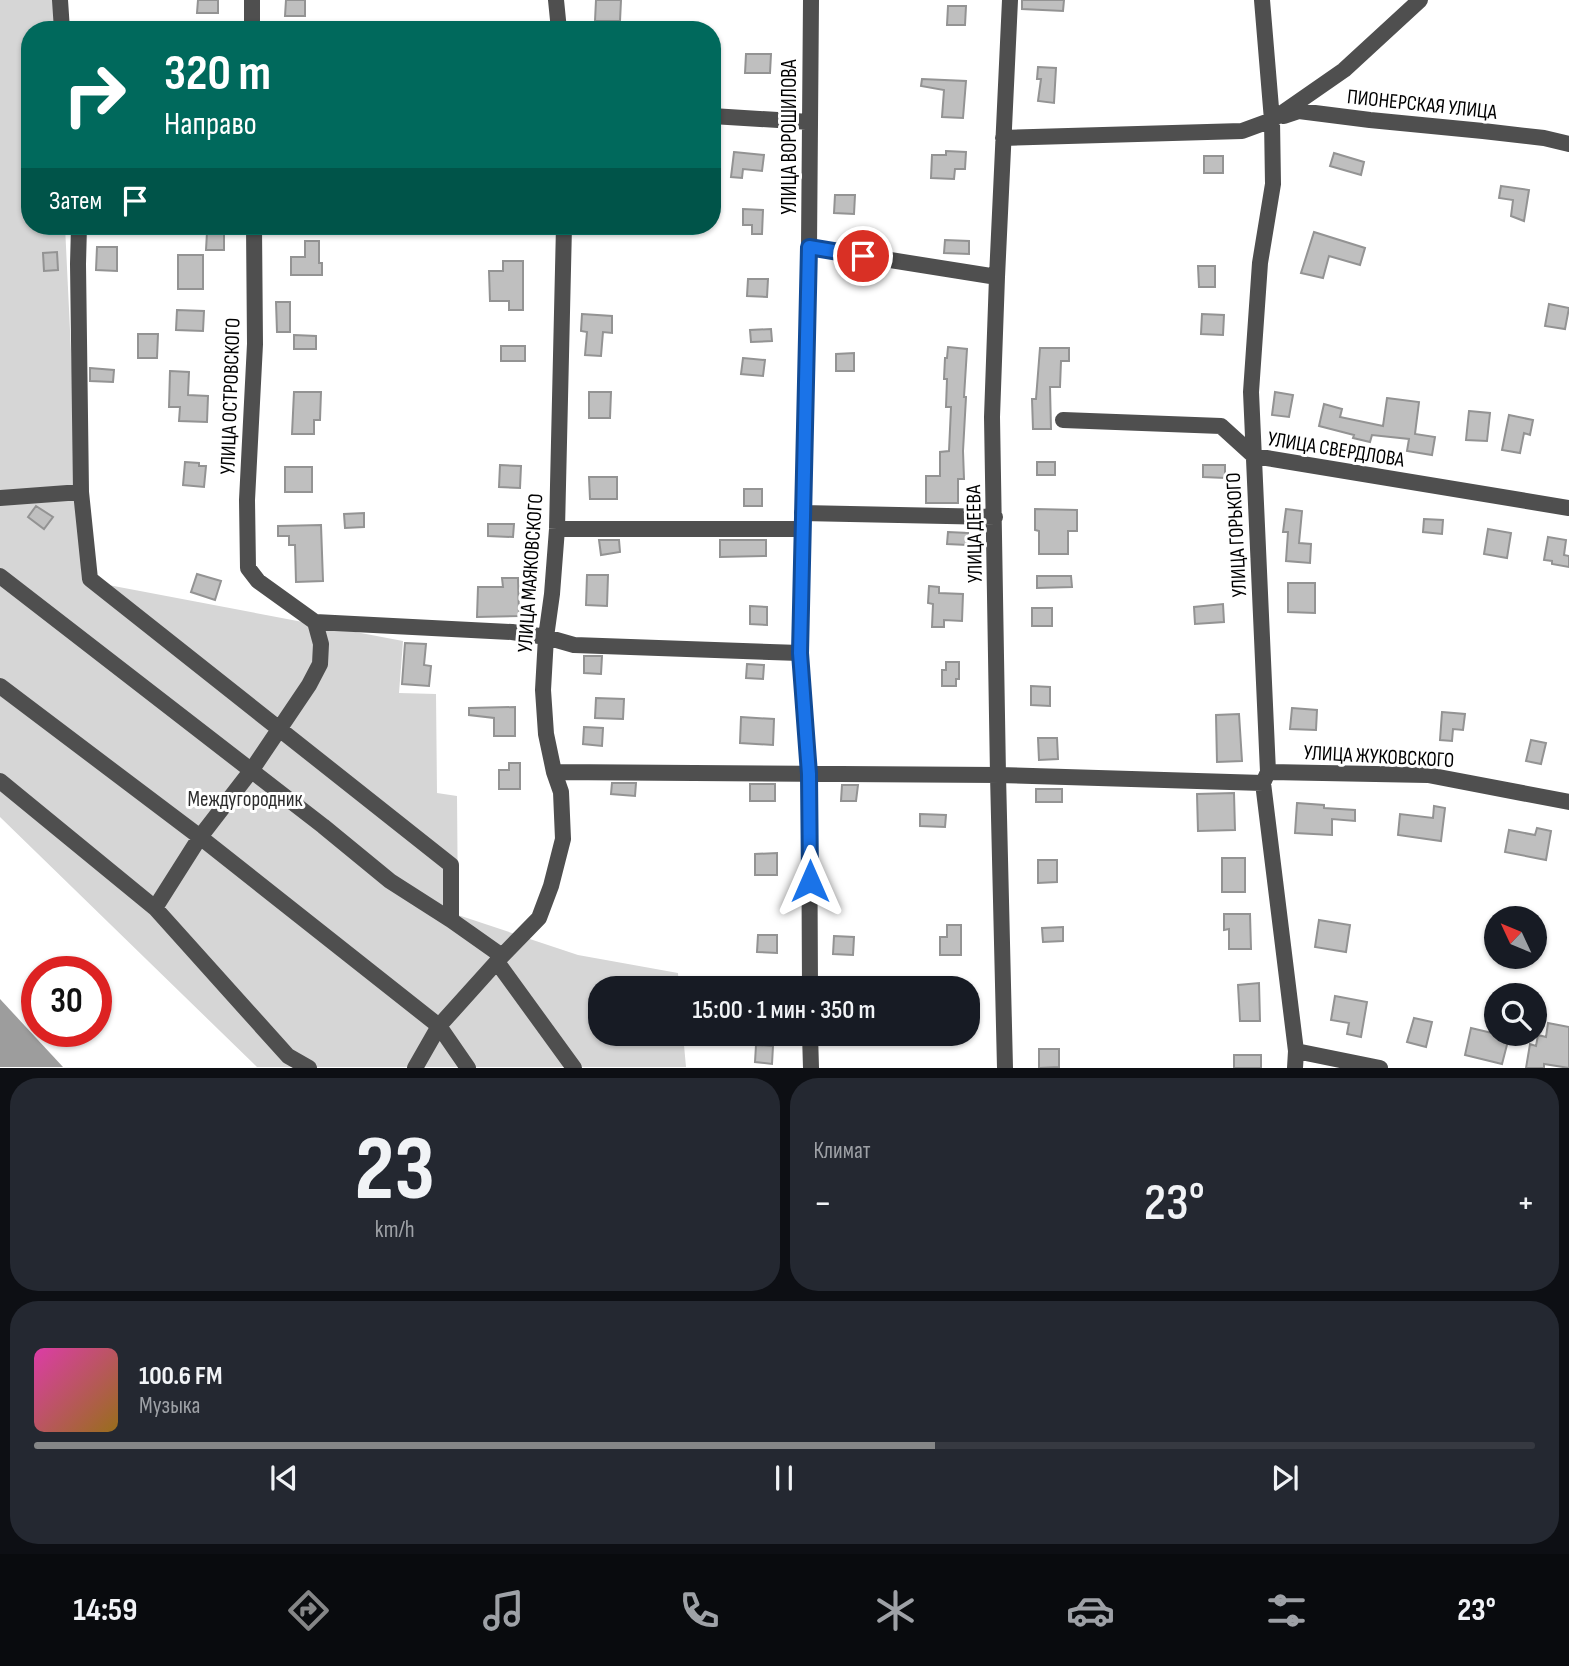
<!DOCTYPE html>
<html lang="ru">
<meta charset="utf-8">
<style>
:root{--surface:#171b24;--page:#242831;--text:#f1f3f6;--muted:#9ea1a6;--line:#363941;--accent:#858687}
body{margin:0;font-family:"Sofia Sans Condensed",sans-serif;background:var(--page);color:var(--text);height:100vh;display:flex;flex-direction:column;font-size:26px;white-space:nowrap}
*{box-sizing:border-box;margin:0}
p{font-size:23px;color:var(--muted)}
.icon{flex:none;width:38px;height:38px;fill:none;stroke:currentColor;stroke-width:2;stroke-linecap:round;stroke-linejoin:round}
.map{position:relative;height:1068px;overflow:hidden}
.details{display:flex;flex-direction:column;gap:10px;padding:10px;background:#0d0f14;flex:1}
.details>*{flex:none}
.hud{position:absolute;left:21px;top:21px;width:700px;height:214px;border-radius:28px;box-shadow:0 2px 5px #0004;background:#00695c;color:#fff;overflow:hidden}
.needle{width:46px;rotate:314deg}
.controls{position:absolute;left:1484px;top:906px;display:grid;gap:14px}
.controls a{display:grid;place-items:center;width:63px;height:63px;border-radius:50%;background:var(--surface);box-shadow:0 2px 5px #0004;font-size:35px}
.speed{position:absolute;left:21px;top:956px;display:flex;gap:14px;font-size:35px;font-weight:700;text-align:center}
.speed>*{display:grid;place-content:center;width:91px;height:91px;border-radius:50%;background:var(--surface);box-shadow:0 2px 5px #0004;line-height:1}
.speed .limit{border:10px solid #d22;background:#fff;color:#111}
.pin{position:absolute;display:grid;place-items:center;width:60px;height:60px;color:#fff;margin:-30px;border:4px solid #fff;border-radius:50%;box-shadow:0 2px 7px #0007}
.me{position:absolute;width:77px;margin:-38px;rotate:0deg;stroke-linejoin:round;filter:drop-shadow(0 0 5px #0008)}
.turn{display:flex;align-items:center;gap:24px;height:147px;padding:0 28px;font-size:32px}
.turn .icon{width:91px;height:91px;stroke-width:2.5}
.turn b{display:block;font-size:49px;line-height:60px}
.then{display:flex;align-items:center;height:66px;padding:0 28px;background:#0003;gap:14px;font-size:26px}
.big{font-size:52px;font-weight:600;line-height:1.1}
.details .card{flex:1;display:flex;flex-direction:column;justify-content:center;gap:10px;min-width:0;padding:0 24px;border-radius:28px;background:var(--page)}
.details .dial{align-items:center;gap:0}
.dial b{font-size:91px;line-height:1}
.song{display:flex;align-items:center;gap:21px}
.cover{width:84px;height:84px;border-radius:10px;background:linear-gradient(135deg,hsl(320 70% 55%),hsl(40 70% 35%))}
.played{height:7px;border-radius:4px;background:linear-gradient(90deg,var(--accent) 60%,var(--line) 60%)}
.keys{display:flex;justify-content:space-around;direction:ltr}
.heat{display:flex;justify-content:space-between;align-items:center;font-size:38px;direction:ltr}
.details .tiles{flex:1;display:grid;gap:10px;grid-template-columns:1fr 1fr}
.card:last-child{grid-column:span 2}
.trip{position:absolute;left:588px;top:976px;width:392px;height:70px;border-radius:28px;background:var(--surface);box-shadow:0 2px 5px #0004;font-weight:600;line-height:70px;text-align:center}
.menu{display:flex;height:112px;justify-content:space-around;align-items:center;background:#090b0e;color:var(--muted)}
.menu .icon{width:49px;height:49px}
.menu .active{color:var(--accent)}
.menu b{font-size:32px;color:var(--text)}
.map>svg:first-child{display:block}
.green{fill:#d6d6d6}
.water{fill:#9d9d9d}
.building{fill:#bfbfbf;stroke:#939393;stroke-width:2}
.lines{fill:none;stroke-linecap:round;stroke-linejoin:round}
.minor{stroke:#4f4f4f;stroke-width:16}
.route-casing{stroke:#114b97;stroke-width:18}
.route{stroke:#1a73e8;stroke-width:12}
.labels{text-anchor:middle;stroke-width:6;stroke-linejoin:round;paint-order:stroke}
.street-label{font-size:21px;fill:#000;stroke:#fff}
.park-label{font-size:21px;fill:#2d2d2d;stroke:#fff}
</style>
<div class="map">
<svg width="1569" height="1068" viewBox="0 0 1569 1068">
<rect width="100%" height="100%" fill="#fff"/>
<path class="green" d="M 0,0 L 55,0 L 56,30 L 30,30 L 30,226 L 65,226 L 82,580 L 403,641 L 399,693 L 436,694 L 437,793 L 457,796 L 458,915 L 578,955 L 678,973 L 679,989 L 600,989 L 600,1034 L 683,1034 L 686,1067 L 257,1067 L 0,817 Z"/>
<path class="water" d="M 0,999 L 63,1067 L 0,1067 Z"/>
<path class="building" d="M 198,0 L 218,0 L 218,13 L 197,13 Z
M 286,0 L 305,0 L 305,16 L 285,16 Z
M 596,0 L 621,0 L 620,21 L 595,21 Z
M 1022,0 L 1064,0 L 1063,11 L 1022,9 Z
M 948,6 L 966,6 L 965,25 L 947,25 Z
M 746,54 L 771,54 L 770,73 L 745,73 Z
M 1038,67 L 1056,68 L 1054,103 L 1038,101 L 1041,79 L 1037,79 Z
M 922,79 L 966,81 L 963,118 L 942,117 L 944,90 L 921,86 Z
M 946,151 L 966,152 L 965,169 L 955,169 L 954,179 L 931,178 L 932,155 L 946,155 Z
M 734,152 L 764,155 L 762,171 L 743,169 L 742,178 L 731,177 Z
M 1334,153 L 1364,162 L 1361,175 L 1330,166 Z
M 1204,156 L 1223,156 L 1223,173 L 1204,173 Z
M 1501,186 L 1529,190 L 1524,221 L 1511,216 L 1513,200 L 1499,198 Z
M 835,195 L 855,195 L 854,214 L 834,213 Z
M 743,209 L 763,210 L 762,234 L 752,234 L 752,225 L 743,225 Z
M 207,232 L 224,233 L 224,250 L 206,250 Z
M 1314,232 L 1365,248 L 1360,265 L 1329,256 L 1323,278 L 1301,273 Z
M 945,240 L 969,241 L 969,254 L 944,253 Z
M 305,241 L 319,241 L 319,263 L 322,263 L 322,275 L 291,275 L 291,257 L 305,257 Z
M 97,247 L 117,247 L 117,271 L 96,270 Z
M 57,252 L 58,270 L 44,271 L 43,253 Z
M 178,255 L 203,255 L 203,289 L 178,289 Z
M 503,261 L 523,261 L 523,310 L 509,310 L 509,301 L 490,301 L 489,271 L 503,271 Z
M 1198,266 L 1215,266 L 1215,287 L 1199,287 Z
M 748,279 L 768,279 L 767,297 L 747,296 Z
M 276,302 L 290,302 L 290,332 L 277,332 Z
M 1549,304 L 1569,308 L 1565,329 L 1545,326 Z
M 177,310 L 204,311 L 203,331 L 176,330 Z
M 582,314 L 612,316 L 612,333 L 603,332 L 601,356 L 585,355 L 587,332 L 581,331 Z
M 1202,314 L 1224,315 L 1223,335 L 1201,334 Z
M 771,329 L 772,341 L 751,342 L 750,330 Z
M 138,334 L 158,334 L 157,358 L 138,358 Z
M 294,335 L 316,336 L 316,349 L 294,349 Z
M 501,346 L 525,346 L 525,361 L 501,361 Z
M 948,347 L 967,349 L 964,397 L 966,397 L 963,451 L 964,479 L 958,479 L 958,503 L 926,503 L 926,476 L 940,476 L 940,452 L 949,451 L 951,407 L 946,407 L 947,379 L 944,379 L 945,358 L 947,358 Z
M 1040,348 L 1069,348 L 1069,361 L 1061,361 L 1060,387 L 1050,387 L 1051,429 L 1033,429 L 1032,399 L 1036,399 Z
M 854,353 L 854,371 L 836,371 L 836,354 Z
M 743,358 L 765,360 L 763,376 L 741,374 Z
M 90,368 L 114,370 L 113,382 L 90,381 Z
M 170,371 L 189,372 L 188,395 L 208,396 L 207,422 L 179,421 L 180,407 L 169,407 Z
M 294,392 L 321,392 L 320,420 L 314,420 L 314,434 L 292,434 Z
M 589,392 L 611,392 L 610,418 L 589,418 Z
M 1275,392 L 1293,395 L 1289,417 L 1272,415 Z
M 1387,398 L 1419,402 L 1415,434 L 1435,437 L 1432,455 L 1407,451 L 1409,439 L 1372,435 L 1370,442 L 1353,438 L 1354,435 L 1319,426 L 1324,404 L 1342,409 L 1340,417 L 1383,426 Z
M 1469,411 L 1490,413 L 1487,441 L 1466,440 Z
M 1509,415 L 1533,420 L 1530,435 L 1524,433 L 1520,453 L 1502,450 Z
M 185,462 L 199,463 L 199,466 L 206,466 L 204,487 L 183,485 Z
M 1037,462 L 1055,462 L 1055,475 L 1037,475 Z
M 500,465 L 521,466 L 520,488 L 499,487 Z
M 1203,465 L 1225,465 L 1225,478 L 1203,477 Z
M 285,467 L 312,467 L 312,492 L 285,492 Z
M 589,477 L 617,477 L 617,499 L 590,499 Z
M 744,489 L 762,489 L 762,506 L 744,506 Z
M 36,506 L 53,517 L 44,529 L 28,517 Z
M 1035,509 L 1077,510 L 1077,531 L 1068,531 L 1068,554 L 1039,554 L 1039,531 L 1035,530 Z
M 1286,509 L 1302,511 L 1299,543 L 1311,544 L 1310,563 L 1286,561 L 1288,532 L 1283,532 Z
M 364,513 L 364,527 L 345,528 L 344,514 Z
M 1424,519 L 1443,520 L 1442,534 L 1423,532 Z
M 488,524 L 514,524 L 513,537 L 488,536 Z
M 321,525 L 323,581 L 296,582 L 295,545 L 289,545 L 289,536 L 278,536 L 278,526 Z
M 1488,529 L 1511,533 L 1507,558 L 1484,554 Z
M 948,532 L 968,533 L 967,545 L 947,544 Z
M 1548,537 L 1566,540 L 1564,555 L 1569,556 L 1569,567 L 1552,564 L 1552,561 L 1544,560 Z
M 599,540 L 619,540 L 620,552 L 601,555 Z
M 720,540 L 766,540 L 766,556 L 720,557 Z
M 197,574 L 221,581 L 215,600 L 191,592 Z
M 587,575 L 608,575 L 607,606 L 586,605 Z
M 1037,576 L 1071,576 L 1072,587 L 1037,588 Z
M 502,578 L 518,578 L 519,616 L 477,617 L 478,587 L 503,587 Z
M 1288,583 L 1315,583 L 1315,613 L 1288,612 Z
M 929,586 L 939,587 L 939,593 L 963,594 L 962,621 L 944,620 L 944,627 L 932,627 L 933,604 L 928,603 Z
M 1223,604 L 1224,622 L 1195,624 L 1194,607 Z
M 750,606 L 767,607 L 767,625 L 750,624 Z
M 1032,608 L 1052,608 L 1052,626 L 1032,626 Z
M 405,643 L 426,644 L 424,665 L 431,666 L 429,686 L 402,684 Z
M 584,656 L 602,656 L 601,674 L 584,673 Z
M 946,662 L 959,662 L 959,679 L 956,679 L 956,686 L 942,686 L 942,670 L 946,670 Z
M 747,664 L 764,665 L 763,679 L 746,678 Z
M 1031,686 L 1050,687 L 1050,706 L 1031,705 Z
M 596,698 L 624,699 L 623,719 L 595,718 Z
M 515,707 L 515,736 L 494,736 L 494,718 L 469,715 L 469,708 Z
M 1292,708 L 1317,710 L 1316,730 L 1290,729 Z
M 1442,712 L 1465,714 L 1463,730 L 1453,729 L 1452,741 L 1440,740 Z
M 1239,714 L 1242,761 L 1217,762 L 1216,715 Z
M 741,717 L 774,719 L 773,745 L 740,743 Z
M 584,727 L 603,728 L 602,746 L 583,744 Z
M 1038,738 L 1057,738 L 1058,759 L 1039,760 Z
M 1531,740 L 1546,743 L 1541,764 L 1526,761 Z
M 509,763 L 520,763 L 520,789 L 499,789 L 499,770 L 509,770 Z
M 612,783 L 636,783 L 635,796 L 611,794 Z
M 750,784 L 775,784 L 775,801 L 750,801 Z
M 842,785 L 858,785 L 856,801 L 841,801 Z
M 1036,789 L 1062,789 L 1062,802 L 1036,802 Z
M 1234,793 L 1235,830 L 1198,831 L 1197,794 Z
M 1297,803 L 1324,805 L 1324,808 L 1355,810 L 1355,821 L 1332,819 L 1332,835 L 1295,833 Z
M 1434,806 L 1445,808 L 1441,841 L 1398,835 L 1400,814 L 1433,818 Z
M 920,814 L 946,815 L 945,827 L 920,826 Z
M 1537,828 L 1551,831 L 1546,860 L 1505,852 L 1509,830 L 1535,835 Z
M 777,853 L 777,875 L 755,875 L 755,854 Z
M 1222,858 L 1245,858 L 1245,892 L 1222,892 Z
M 1038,860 L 1057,860 L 1057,882 L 1038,883 Z
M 1224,914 L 1250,914 L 1251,949 L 1229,949 L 1229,929 L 1224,930 Z
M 1319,920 L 1350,925 L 1346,952 L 1315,947 Z
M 947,925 L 961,925 L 961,955 L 940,955 L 940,937 L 947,937 Z
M 1063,927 L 1063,941 L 1043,942 L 1042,928 Z
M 758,935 L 777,935 L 777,953 L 757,952 Z
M 834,936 L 854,937 L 853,955 L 833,954 Z
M 1259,983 L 1260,1021 L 1240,1021 L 1238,985 Z
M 1335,996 L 1367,1002 L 1361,1037 L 1347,1034 L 1349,1023 L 1331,1020 Z
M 1414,1018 L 1432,1022 L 1426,1047 L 1407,1042 Z
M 1548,1023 L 1569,1027 L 1569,1068 L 1544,1064 L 1544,1068 L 1526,1068 L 1530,1044 L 1536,1046 L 1538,1035 L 1546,1037 Z
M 1471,1028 L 1509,1037 L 1502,1064 L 1465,1055 Z
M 756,1045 L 773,1046 L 772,1064 L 755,1062 Z
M 1039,1049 L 1059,1049 L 1059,1067 L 1039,1068 Z
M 1234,1055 L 1261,1055 L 1261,1068 L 1234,1068 Z"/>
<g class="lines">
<path class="minor" d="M 60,0 L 62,30
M 252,0 L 252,30
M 556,0 L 559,30
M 1262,0 L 1272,120 L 1273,184 L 1260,263 L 1251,392 L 1268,772 L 1263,783 L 1296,1051 L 1295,1068
M 712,116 L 810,122
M 1284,116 L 1299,111 L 1370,120 L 1483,131 L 1544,138 L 1569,144
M 1003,138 L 1242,131 L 1272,120 L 1344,70 L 1420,0
M 79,226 L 78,264 L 81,492 L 90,579 L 451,865 L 451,920
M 254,226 L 255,344 L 247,500 L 248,568 L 258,581 L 315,622 L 512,632 L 546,637 L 574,645 L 800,653
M 809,247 L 997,277
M 1063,420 L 1221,426 L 1254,456 L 1569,508
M 0,498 L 81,492
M 802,513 L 995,517
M 557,529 L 802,529
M 0,576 L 323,826 L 390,881 L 451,920 L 502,956
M 0,686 L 200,837 L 439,1026 L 468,1068
M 554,772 L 998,775 L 1263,783
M 1268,772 L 1428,775 L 1569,802
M 0,781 L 155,908 L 288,1056 L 309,1068
M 155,908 L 200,837 L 251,771 L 309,685 L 320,664 L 321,644 L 315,622
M 497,962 L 574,1068
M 810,989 L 809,774 L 800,653 L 809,247 L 811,0
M 810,1034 L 811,1068
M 1296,1051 L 1380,1068
M 415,1068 L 439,1026 L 502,956 L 539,918 L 551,886 L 563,839 L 561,792 L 554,772 L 546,734 L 543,690 L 546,637 L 552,594 L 557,529 L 564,226
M 1005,1068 L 998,775 L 992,417 L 997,277 L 1010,0"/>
</g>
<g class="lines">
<g class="route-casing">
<path id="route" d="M 810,881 L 809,774 L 800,653 L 809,247 L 863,256"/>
</g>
<use href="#route" class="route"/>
</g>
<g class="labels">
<g class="street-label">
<text transform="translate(1422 104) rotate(6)" y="7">ПИОНЕРСКАЯ УЛИЦА</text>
<text transform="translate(789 137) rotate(-90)" y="7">УЛИЦА ВОРОШИЛОВА</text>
<text transform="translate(230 396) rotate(-88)" y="7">УЛИЦА ОСТРОВСКОГО</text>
<text transform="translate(1336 449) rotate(9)" y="7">УЛИЦА СВЕРДЛОВА</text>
<text transform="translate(974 534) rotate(-91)" y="7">УЛИЦА ДЕЕВА</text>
<text transform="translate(1236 535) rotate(-93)" y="7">УЛИЦА ГОРЬКОГО</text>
<text transform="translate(530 573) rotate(-86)" y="7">УЛИЦА МАЯКОВСКОГО</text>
<text transform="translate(1379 756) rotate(3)" y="7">УЛИЦА ЖУКОВСКОГО</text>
</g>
<g class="park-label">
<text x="245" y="806">Междугородник</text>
</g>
</g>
</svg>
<div class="controls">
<a><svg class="needle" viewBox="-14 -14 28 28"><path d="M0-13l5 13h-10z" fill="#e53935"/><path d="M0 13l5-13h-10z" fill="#9ea1a6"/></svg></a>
<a><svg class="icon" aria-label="search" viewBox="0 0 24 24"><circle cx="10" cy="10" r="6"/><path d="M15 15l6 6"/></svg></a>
</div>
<div class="speed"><div class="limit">30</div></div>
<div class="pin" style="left:863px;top:256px;background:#d93025"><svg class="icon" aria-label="arrive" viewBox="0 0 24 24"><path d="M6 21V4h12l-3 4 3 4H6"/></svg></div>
<svg class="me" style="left:810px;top:881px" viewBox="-20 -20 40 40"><path d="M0-17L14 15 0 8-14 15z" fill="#1a73e8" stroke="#fff" stroke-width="4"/></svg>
<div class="trip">15:00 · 1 мин · 350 m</div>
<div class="hud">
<div class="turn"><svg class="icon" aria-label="right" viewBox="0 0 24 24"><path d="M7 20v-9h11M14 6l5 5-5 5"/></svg><div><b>320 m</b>Направо</div></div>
<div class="then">Затем<svg class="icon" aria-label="arrive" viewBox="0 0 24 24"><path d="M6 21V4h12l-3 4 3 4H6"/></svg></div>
</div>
</div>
<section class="details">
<div class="tiles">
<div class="card dial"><b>23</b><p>km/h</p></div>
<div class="card"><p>Климат</p>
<div class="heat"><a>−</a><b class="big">23°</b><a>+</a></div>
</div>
<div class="card">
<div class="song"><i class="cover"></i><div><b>100.6 FM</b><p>Музыка</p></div></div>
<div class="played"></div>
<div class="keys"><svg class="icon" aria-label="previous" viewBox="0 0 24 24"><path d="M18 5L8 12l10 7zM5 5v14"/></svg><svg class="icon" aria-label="pause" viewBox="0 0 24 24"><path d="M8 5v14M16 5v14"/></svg><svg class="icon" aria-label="next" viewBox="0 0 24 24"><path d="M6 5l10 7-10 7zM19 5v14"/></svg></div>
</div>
</div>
</section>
<nav class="menu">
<b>14:59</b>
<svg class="icon active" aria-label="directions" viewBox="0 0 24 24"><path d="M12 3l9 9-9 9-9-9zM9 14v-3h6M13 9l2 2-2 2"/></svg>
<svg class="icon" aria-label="music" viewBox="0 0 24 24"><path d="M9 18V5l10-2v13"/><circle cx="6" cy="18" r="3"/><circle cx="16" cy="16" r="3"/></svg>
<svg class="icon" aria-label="phone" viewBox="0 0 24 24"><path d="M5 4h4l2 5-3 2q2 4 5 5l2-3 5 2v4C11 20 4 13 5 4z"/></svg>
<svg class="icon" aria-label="climate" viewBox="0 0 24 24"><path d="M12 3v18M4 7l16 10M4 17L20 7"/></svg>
<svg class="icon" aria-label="car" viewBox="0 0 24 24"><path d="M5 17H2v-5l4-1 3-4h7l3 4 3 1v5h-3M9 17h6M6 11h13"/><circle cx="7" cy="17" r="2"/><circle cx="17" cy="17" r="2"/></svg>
<svg class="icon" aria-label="filters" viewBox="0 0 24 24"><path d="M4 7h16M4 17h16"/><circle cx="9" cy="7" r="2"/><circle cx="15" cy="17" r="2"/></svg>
<b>23°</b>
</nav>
